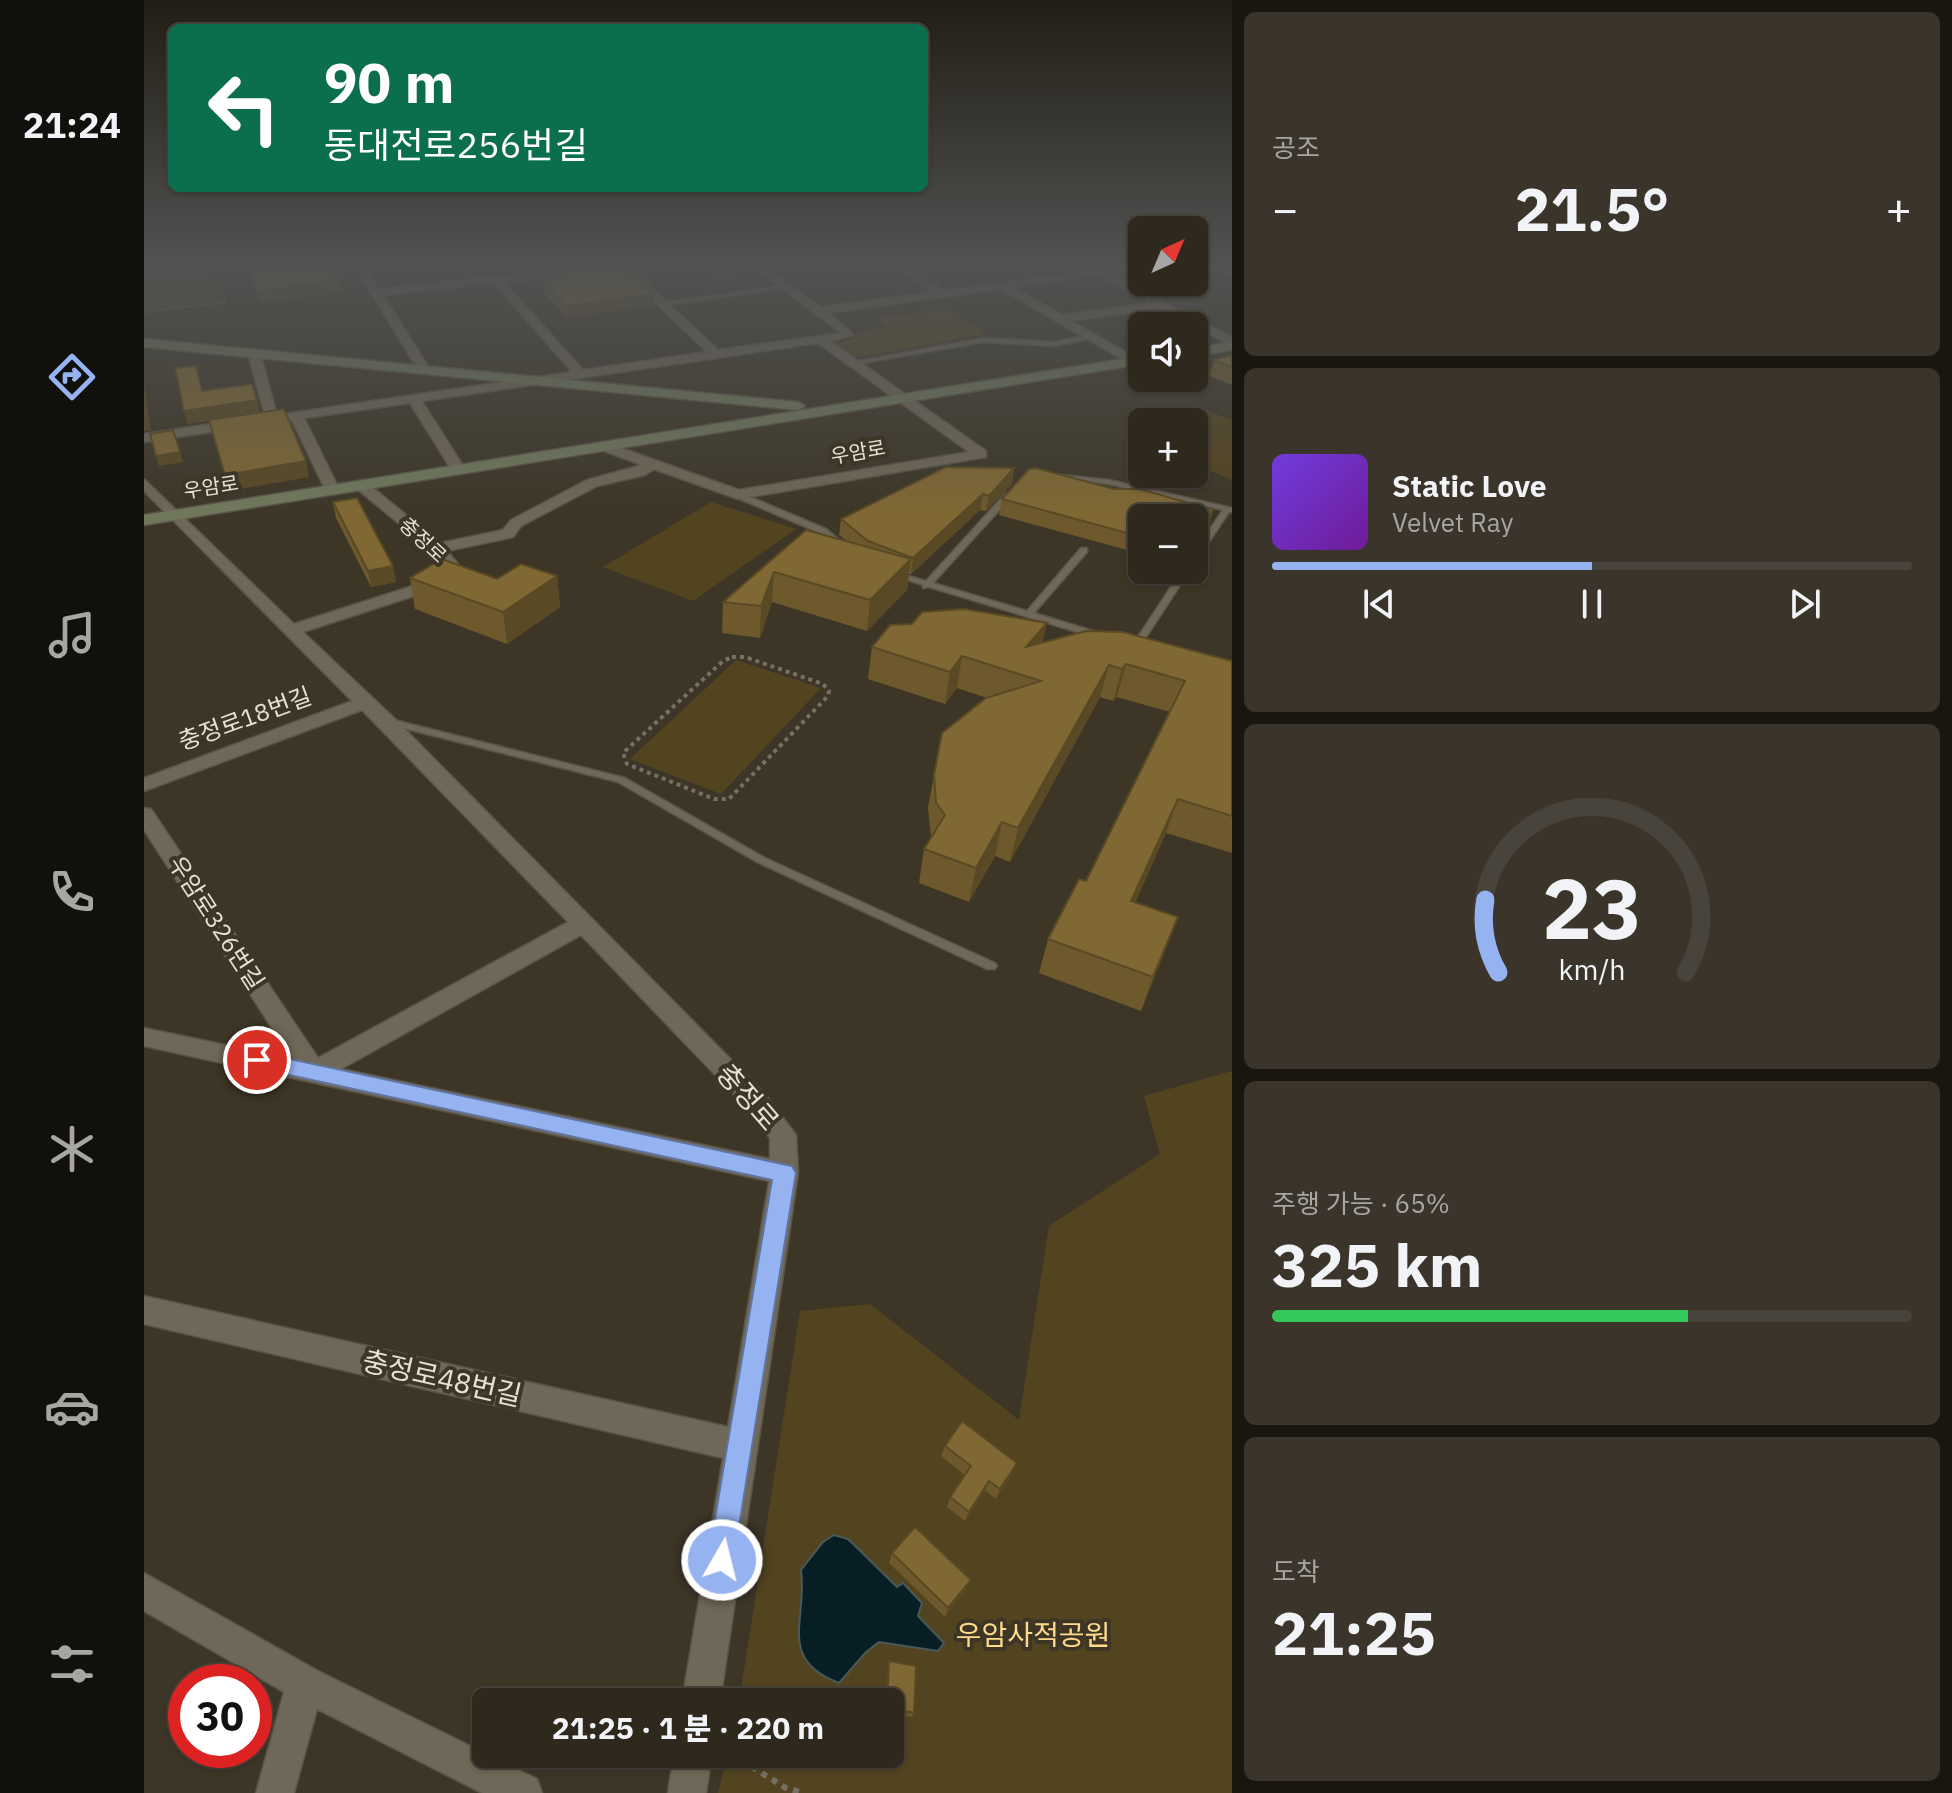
<!DOCTYPE html>
<html lang="ko">
<meta charset="utf-8">
<style>
:root{--surface:#2e281d;--page:#3a342a;--text:#f1f3f6;--muted:#a7a6a4;--line:#49443b;--accent:#95b2f1}
body{margin:0;font-family:"IBM Plex Sans","Noto Sans KR",sans-serif;background:var(--page);color:var(--text);height:100vh;display:flex;flex-direction:column;font-size:30px;white-space:nowrap}
*{box-sizing:border-box;margin:0}
p{font-size:26px;color:var(--muted)}
.icon{flex:none;width:44px;height:44px;fill:none;stroke:currentColor;stroke-width:2;stroke-linecap:round;stroke-linejoin:round}
.map{position:relative;flex:1;overflow:hidden}
.panel{display:flex;flex-direction:column;gap:12px;padding:12px;background:#191610;width:720px}
.panel>*{flex:none}
.top-card{position:absolute;left:24px;top:24px;width:760px;height:168px;border-radius:12px;box-shadow:0 2px 6px #0004,0 0 0 2px var(--line);background:#0b6e4f;color:#fff;overflow:hidden}
.needle{width:52px;rotate:44deg}
.tools{position:absolute;left:984px;top:216px;display:grid;gap:16px}
.tools a{display:grid;place-items:center;width:80px;height:80px;border-radius:12px;background:var(--surface);box-shadow:0 2px 6px #0004,0 0 0 2px var(--line);font-size:40px}
.speed{position:absolute;left:24px;top:1664px;display:flex;gap:16px;font-size:40px;font-weight:700;text-align:center}
.speed>*{display:grid;place-content:center;width:104px;height:104px;border-radius:50%;background:var(--surface);box-shadow:0 2px 6px #0004,0 0 0 2px var(--line);line-height:1}
.speed .limit{border:12px solid #d22;background:#fff;color:#111}
.pin{position:absolute;display:grid;place-items:center;width:68px;height:68px;color:#fff;margin:-34px;border:4px solid #fff;border-radius:50%;box-shadow:0 2px 8px #0007}
.me{position:absolute;width:88px;margin:-44px;rotate:8deg;stroke-linejoin:round;filter:drop-shadow(0 0 6px #0008)}
.turn{display:flex;align-items:center;gap:28px;height:168px;padding:0 24px;font-size:36px}
.turn .icon{width:104px;height:104px;stroke-width:2.5}
.turn b{display:block;font-size:56px;line-height:68px}
.big{font-size:60px;font-weight:800;line-height:1.1}
.panel .tile{flex:1;display:flex;flex-direction:column;justify-content:center;gap:12px;min-width:0;padding:0 28px;border-radius:12px;background:var(--page)}
.panel .dial{align-items:center;gap:0}
.dial svg{height:208px;overflow:visible;fill:none;stroke:var(--line);stroke-width:7;stroke-linecap:round;text-anchor:middle}
.dial text{fill:var(--text);stroke:none}
.song{display:flex;align-items:center;gap:24px}
.cover{width:96px;height:96px;border-radius:12px;background:linear-gradient(135deg,hsl(260 70% 55%),hsl(280 70% 35%))}
.played{height:8px;border-radius:4px;background:linear-gradient(90deg,var(--accent) 50%,var(--line) 50%)}
.keys{display:flex;justify-content:space-around;direction:ltr}
.heat{display:flex;justify-content:space-between;align-items:center;font-size:44px;direction:ltr}
.charge{height:12px;border-radius:6px;background:linear-gradient(90deg,#34c759 65%,var(--line) 0)}
.trip{position:absolute;left:328px;top:1688px;width:432px;height:80px;border-radius:12px;background:var(--surface);box-shadow:0 2px 6px #0004,0 0 0 2px var(--line);font-weight:800;line-height:80px;text-align:center}
main{display:flex;flex:1;min-height:0}
.menu{display:flex;flex-direction:column;width:144px;justify-content:space-around;align-items:center;background:#12100c;color:var(--muted)}
.menu .icon{width:56px;height:56px}
.menu .selected{color:var(--accent)}
.menu b{font-size:36px;color:var(--text)}
.map>svg:first-child{display:block}
.green{fill:#534420}
.water{fill:#071f24;stroke:#4a595a;stroke-width:2}
.lines{fill:none;stroke-linecap:round;stroke-linejoin:round}
.service-casing{stroke:#5a5447;stroke-width:3}
.minor-casing{stroke:#5a5447;stroke-width:3}
.tertiary-casing{stroke:#5a5447;stroke-width:3}
.secondary-casing{stroke:#5a5447;stroke-width:3}
.path-far2{stroke:#767063;stroke-width:2;stroke-dasharray:2 2;stroke-linecap:butt}
.path-far1{stroke:#767063;stroke-width:4;stroke-dasharray:4 4;stroke-linecap:butt}
.path{stroke:#767063;stroke-width:6;stroke-dasharray:6 6;stroke-linecap:butt}
.service{fill:#6f6757;fill-rule:evenodd}
.minor{fill:#6f6757;fill-rule:evenodd}
.tertiary{fill:#6f6757;fill-rule:evenodd}
.secondary{fill:#70785c;fill-rule:evenodd}
.wall{fill:#6d592c}
.shaded-wall{fill:#594924}
.building{fill:#7f6833;stroke:#594924;stroke-width:2}
.route{fill:#95b2f1;stroke:#61749d;stroke-width:2}
.labels{text-anchor:middle;stroke-width:8;stroke-linejoin:round;paint-order:stroke}
.far-street-label{font-size:20px;fill:#e5e1d7;stroke:#3d3627}
.street-label{font-size:24px;fill:#e5e1d7;stroke:#3d3627}
.near-street-label{font-size:28px;fill:#e5e1d7;stroke:#3d3627}
.near-park-label{font-size:28px;fill:#feda89;stroke:#3d3627}
</style>
<main>
<nav class="menu">
<b>21:24</b>
<svg class="icon selected" aria-label="directions" viewBox="0 0 24 24"><path d="M12 3l9 9-9 9-9-9zM9 14v-3h6M13 9l2 2-2 2"/></svg>
<svg class="icon" aria-label="music" viewBox="0 0 24 24"><path d="M9 18V5l10-2v13"/><circle cx="6" cy="18" r="3"/><circle cx="16" cy="16" r="3"/></svg>
<svg class="icon" aria-label="phone" viewBox="0 0 24 24"><path d="M5 4h4l2 5-3 2q2 4 5 5l2-3 5 2v4C11 20 4 13 5 4z"/></svg>
<svg class="icon" aria-label="climate" viewBox="0 0 24 24"><path d="M12 3v18M4 7l16 10M4 17L20 7"/></svg>
<svg class="icon" aria-label="car" viewBox="0 0 24 24"><path d="M5 17H2v-5l4-1 3-4h7l3 4 3 1v5h-3M9 17h6M6 11h13"/><circle cx="7" cy="17" r="2"/><circle cx="17" cy="17" r="2"/></svg>
<svg class="icon" aria-label="filters" viewBox="0 0 24 24"><path d="M4 7h16M4 17h16"/><circle cx="9" cy="7" r="2"/><circle cx="15" cy="17" r="2"/></svg>
</nav>
<div class="map">
<svg width="1088" height="1793" viewBox="0 0 1088 1793">
<rect width="100%" height="100%" fill="#3d3627"/>
<path class="green" d="M 19,265 L 63,265 L 75,302 L 0,311 L 0,267 Z
M 804,309 L 843,334 L 714,358 L 692,343 L 714,337 L 712,332 L 742,327 L 732,318 Z
M 1051,406 L 1088,420 L 1088,480 L 1050,464 L 1050,422 L 1004,422 Z
M 567,502 L 652,529 L 549,601 L 459,567 Z
M 592,660 L 677,688 L 577,794 L 486,759 Z
M 1088,1071 L 1088,1793 L 574,1793 L 583,1754 L 746,1754 L 746,1702 L 595,1702 L 656,1311 L 726,1304 L 875,1420 L 905,1226 L 1016,1154 L 1000,1096 Z"/>
<path class="water" d="M 690,1535 L 704,1539 L 753,1587 L 759,1583 L 778,1603 L 774,1616 L 800,1643 L 794,1651 L 735,1642 L 722,1652 L 695,1683 C 632,1659 664,1619 657,1570 L 679,1542 Z"/>
<g class="lines">
<g class="service-casing">
<path id="service" d="M 642,285 L 644,288 L 521,305 L 518,303 Z
M 948,335 L 951,337 L 950,338 L 910,346 L 840,342 L 707,365 L 704,363 L 840,338 L 910,342 Z
M 908,474 L 965,480 L 1088,508 L 1088,512 L 1085,512 L 1053,560 L 1050,560 L 1050,552 L 1079,510 L 965,484 L 906,477 L 904,476 Z
M 591,493 L 597,493 L 682,529 L 701,545 L 694,547 L 676,533 L 591,497 Z
M 862,493 L 869,495 L 789,583 L 883,611 L 937,548 L 943,548 L 943,552 L 890,613 L 959,634 L 959,638 L 953,638 L 785,587 L 779,588 L 779,585 L 746,574 L 750,572 L 782,581 Z
M 1038,570 L 1046,570 L 995,648 L 989,648 L 988,646 Z
M 242,718 L 481,778 L 621,858 L 851,963 L 853,966 L 851,969 L 843,969 L 613,862 L 474,782 L 239,723 L 239,719 Z"/>
</g>
<g class="minor-casing">
<path id="minor" d="M 210,265 L 220,265 L 235,289 L 454,265 L 490,265 L 487,268 L 574,350 L 697,333 L 606,265 L 618,265 L 677,307 L 789,292 L 749,265 L 767,269 L 819,265 L 774,274 L 800,290 L 998,265 L 998,269 L 966,274 L 1008,295 L 1004,300 L 953,275 L 869,287 L 918,315 L 1018,302 L 1088,337 L 1088,345 L 1084,344 L 1016,308 L 927,321 L 994,359 L 994,365 L 990,366 L 857,289 L 684,313 L 710,335 L 686,341 L 842,451 L 842,457 L 594,499 L 510,469 L 501,475 L 453,486 L 377,526 L 369,537 L 303,551 L 324,576 L 322,579 L 159,632 L 249,717 L 621,1094 L 652,1135 L 654,1173 L 576,1702 L 538,1702 L 579,1458 L 0,1324 L 0,1296 L 584,1427 L 625,1181 L 0,1046 L 0,1028 L 148,1059 L 0,830 L 0,808 L 7,809 L 174,1058 L 424,922 L 218,710 L 0,791 L 0,778 L 208,701 L 0,491 L 0,479 L 150,624 L 306,574 L 288,551 L 212,488 L 212,482 L 222,482 L 296,543 L 359,530 L 367,520 L 443,480 L 498,465 L 455,449 L 455,443 L 460,442 L 595,490 L 825,452 L 674,343 L 278,401 L 321,469 L 314,473 L 307,469 L 266,403 L 160,418 L 195,489 L 188,493 L 181,489 L 148,420 L 0,442 L 0,434 L 121,416 L 104,353 L 110,349 L 116,353 L 133,415 L 428,372 L 350,283 L 239,295 L 285,368 L 275,371 ZM 476,269 L 563,352 L 439,370 L 360,282 ZM 437,935 L 603,1108 L 626,1138 L 626,1159 L 197,1069 Z
M 0,1573 L 174,1671 L 393,1779 L 398,1793 L 338,1793 L 173,1709 L 150,1793 L 112,1793 L 140,1692 L 0,1611 Z
M 530,1754 L 568,1754 L 562,1793 L 524,1793 Z"/>
</g>
<g class="tertiary-casing">
<path id="tertiary" d="M 1053,265 L 1088,269 L 1088,275 L 1054,267 Z"/>
</g>
<g class="secondary-casing">
<path id="secondary" d="M 0,339 L 654,402 L 661,406 L 654,410 L 0,347 Z
M 1088,342 L 1088,350 L 1050,356 L 1050,348 Z
M 998,356 L 998,364 L 0,525 L 0,515 Z"/>
</g>
<path class="path-far2" d="M 0,266 L 6,265
M 0,312 L 82,302 L 68,265"/>
<path class="path-far1" d="M 588,657 L 601,657 L 679,684 L 685,691 L 684,696 L 585,799 L 570,799 L 483,764 L 479,753 L 579,661 Z"/>
<path class="path" d="M 587,1754 L 642,1788 L 660,1793"/>
<use href="#service" class="service"/>
<use href="#minor" class="minor"/>
<use href="#tertiary" class="tertiary"/>
<use href="#secondary" class="secondary"/>
</g>
<path class="wall" d="M 102,265 L 196,265 L 198,277 L 193,277 L 197,292 L 118,303 Z
M 555,265 L 599,265 L 599,276 L 572,279 Z
M 411,268 L 510,306 L 422,317 L 400,293 L 399,281 L 412,280 Z
M 1088,355 L 1088,385 L 1065,376 L 1070,360 Z
M 870,468 L 868,484 L 842,511 L 836,510 L 767,574 L 765,574 L 763,590 L 723,631 L 628,602 L 616,638 L 578,633 L 579,602 L 662,530 L 703,541 L 695,535 L 697,519 Z
M 892,468 L 970,489 L 996,489 L 1069,510 L 1065,526 L 1050,548 L 1050,518 L 998,518 L 998,554 L 855,515 L 858,499 L 885,469 Z
M 189,502 L 252,582 L 227,587 L 192,518 Z
M 413,576 L 416,607 L 363,644 L 271,609 L 266,578 L 353,579 Z
M 898,643 L 1088,661 L 1088,853 L 1022,833 L 991,903 L 1034,917 L 997,1011 L 895,973 L 904,939 L 942,881 L 1026,712 L 973,697 L 969,701 L 956,697 L 866,862 L 851,856 L 825,902 L 775,883 L 780,849 L 787,838 L 784,808 L 790,775 L 843,698 L 813,688 L 801,704 L 724,679 L 728,647 Z
M 801,1446 L 869,1473 L 852,1499 L 841,1490 L 821,1521 L 803,1507 L 806,1497 L 821,1475 L 797,1456 Z
M 748,1553 L 827,1580 L 822,1589 L 801,1617 L 745,1563 Z
M 745,1661 L 770,1713 L 768,1717 L 746,1713 L 746,1702 L 742,1702 L 744,1666 Z"/>
<path class="shaded-wall" d="M 196,265 L 198,277 L 189,278 L 187,266 Z
M 400,265 L 426,265 L 400,268 Z
M 583,265 L 599,265 L 599,276 L 572,279 L 572,267 Z
M 195,280 L 197,292 L 118,303 L 116,291 Z
M 510,294 L 510,306 L 422,317 L 422,306 Z
M 0,383 L 7,430 L 0,431 Z
M 113,400 L 116,414 L 43,424 L 40,411 Z
M 36,452 L 39,462 L 15,466 L 12,456 Z
M 162,461 L 165,477 L 85,491 L 81,475 Z
M 870,468 L 868,484 L 842,511 L 845,496 Z
M 839,494 L 836,510 L 767,574 L 769,558 Z
M 1069,510 L 1065,526 L 1050,548 L 1050,539 Z
M 767,559 L 763,590 L 723,631 L 726,600 Z
M 249,566 L 252,582 L 227,587 L 224,571 Z
M 630,572 L 628,602 L 616,638 L 617,606 Z
M 413,576 L 416,607 L 363,644 L 359,612 Z
M 903,623 L 896,654 L 882,647 Z
M 818,656 L 813,688 L 801,704 L 806,672 Z
M 982,664 L 973,697 L 969,701 L 978,669 Z
M 965,665 L 956,697 L 866,862 L 874,828 Z
M 1034,799 L 1022,833 L 976,936 L 987,901 Z
M 858,822 L 851,856 L 825,902 L 832,868 Z
M 1034,917 L 1021,951 L 997,1011 L 1009,977 Z
M 873,1463 L 869,1473 L 852,1499 L 856,1489 Z
M 845,1481 L 841,1490 L 821,1521 L 825,1512 Z
M 827,1580 L 822,1589 L 801,1617 L 804,1608 Z"/>
<path class="building" d="M 104,265 L 192,265 L 187,266 L 195,280 L 116,291 Z
M 435,265 L 478,265 L 510,294 L 422,306 L 399,281 L 421,278 L 411,268 Z
M 1088,355 L 1088,367 L 1070,360 Z
M 52,366 L 58,391 L 108,384 L 113,400 L 40,411 L 31,368 Z
M 0,395 L 3,415 L 0,415 Z
M 140,409 L 162,461 L 81,475 L 65,420 Z
M 29,430 L 36,452 L 12,456 L 6,434 Z
M 802,467 L 870,468 L 845,496 L 839,494 L 769,558 L 724,541 L 697,519 Z
M 892,468 L 970,489 L 996,489 L 1069,510 L 1050,539 L 1050,518 L 998,518 L 998,537 L 858,499 L 885,469 Z
M 213,498 L 249,566 L 224,571 L 189,502 Z
M 662,530 L 767,559 L 726,600 L 630,572 L 617,606 L 579,602 Z
M 298,559 L 353,579 L 377,564 L 413,576 L 359,612 L 266,578 Z
M 820,609 L 903,623 L 882,647 L 942,631 L 979,632 L 1088,661 L 1088,816 L 1034,799 L 987,901 L 1034,917 L 1009,977 L 904,939 L 935,879 L 942,881 L 1041,681 L 982,664 L 978,669 L 965,665 L 874,828 L 858,822 L 832,868 L 780,849 L 801,815 L 792,803 L 790,775 L 798,733 L 842,698 L 897,681 L 818,656 L 806,672 L 728,647 L 746,625 L 768,624 L 778,612 Z
M 818,1421 L 873,1463 L 856,1489 L 845,1481 L 825,1512 L 806,1497 L 827,1466 L 801,1446 Z
M 771,1527 L 827,1580 L 804,1608 L 748,1553 Z
M 745,1661 L 772,1666 L 770,1713 L 746,1708 L 746,1702 L 743,1702 Z"/>
<linearGradient id="sky" x2="0" y2="1"><stop stop-color="#221e15"/><stop offset="0.51" stop-color="#515252"/><stop offset="1" stop-color="#515252" stop-opacity="0"/></linearGradient>
<rect width="1088" height="516" fill="url(#sky)"/>
<path class="route" d="M 113,1052 L 648,1166 L 652,1173 L 588,1570 L 578,1574 L 568,1570 L 564,1560 L 628,1180 L 113,1068 L 103,1060 Z"/>
<g class="labels">
<g class="far-street-label">
<text transform="translate(714 452) rotate(-10)" y="7">우암로</text>
<text transform="translate(67 487) rotate(-9)" y="7">우암로</text>
<text transform="translate(279 540) rotate(43)" y="7">충정로</text>
</g>
<g class="street-label">
<text transform="translate(101 719) rotate(-20)" y="8">충정로18번길</text>
<text transform="translate(72 923) rotate(57)" y="8">우암로326번길</text>
</g>
<g class="near-street-label">
<text transform="translate(604 1097) rotate(49)" y="10">충정로</text>
<text transform="translate(298 1378) rotate(13)" y="10">충정로48번길</text>
</g>
<g class="near-park-label">
<text x="889" y="1645">우암사적공원</text>
</g>
</g>
</svg>
<div class="tools">
<a><svg class="needle" viewBox="-14 -14 28 28"><path d="M0-13l5 13h-10z" fill="#e53935"/><path d="M0 13l5-13h-10z" fill="#a7a6a4"/></svg></a>
<a><svg class="icon" aria-label="sound" viewBox="0 0 24 24"><path d="M4 9h4l5-4v14l-5-4H4zM17 9q2 3 0 6"/></svg></a>
<a>+</a>
<a>−</a>
</div>
<div class="speed"><div class="limit">30</div></div>
<div class="pin" style="left:113px;top:1060px;background:#d93025"><svg class="icon" aria-label="arrive" viewBox="0 0 24 24"><path d="M6 21V4h12l-3 4 3 4H6"/></svg></div>
<svg class="me" style="left:578px;top:1560px" viewBox="-20 -20 40 40"><circle r="17" fill="#95b2f1" stroke="#fff" stroke-width="3"/><path d="M0-11L8 9 0 5-8 9z" fill="#fff"/></svg>
<div class="trip">21:25 · 1 분 · 220 m</div>
<div class="top-card">
<div class="turn"><svg class="icon" aria-label="left" viewBox="0 0 24 24"><path d="M17 20v-9H6M10 6l-5 5 5 5"/></svg><div><b>90 m</b>동대전로256번길</div></div>
</div>
</div>
<section class="panel">
<div class="tile"><p>공조</p>
<div class="heat"><a>−</a><b class="big">21.5°</b><a>+</a></div>
</div>
<div class="tile">
<div class="song"><i class="cover"></i><div><b>Static Love</b><p>Velvet Ray</p></div></div>
<div class="played"></div>
<div class="keys"><svg class="icon" aria-label="previous" viewBox="0 0 24 24"><path d="M18 5L8 12l10 7zM5 5v14"/></svg><svg class="icon" aria-label="pause" viewBox="0 0 24 24"><path d="M8 5v14M16 5v14"/></svg><svg class="icon" aria-label="next" viewBox="0 0 24 24"><path d="M6 5l10 7-10 7zM19 5v14"/></svg></div>
</div>
<div class="tile dial"><svg viewBox="0 0 100 80">
<path d="M14 69A42 42 0 1 1 86 69"/>
<path d="M14 69A42 42 0 0 1 9 41" stroke="#95b2f1"/>
<text x="50" y="56" font-size="32" font-weight="700">23</text>
<text x="50" y="72" font-size="11">km/h</text>
</svg></div>
<div class="tile"><p>주행 가능 · 65%</p><b class="big">325 km</b><div class="charge"></div></div>
<div class="tile"><p>도착</p><b class="big">21:25</b></div>
</section>
</main>
